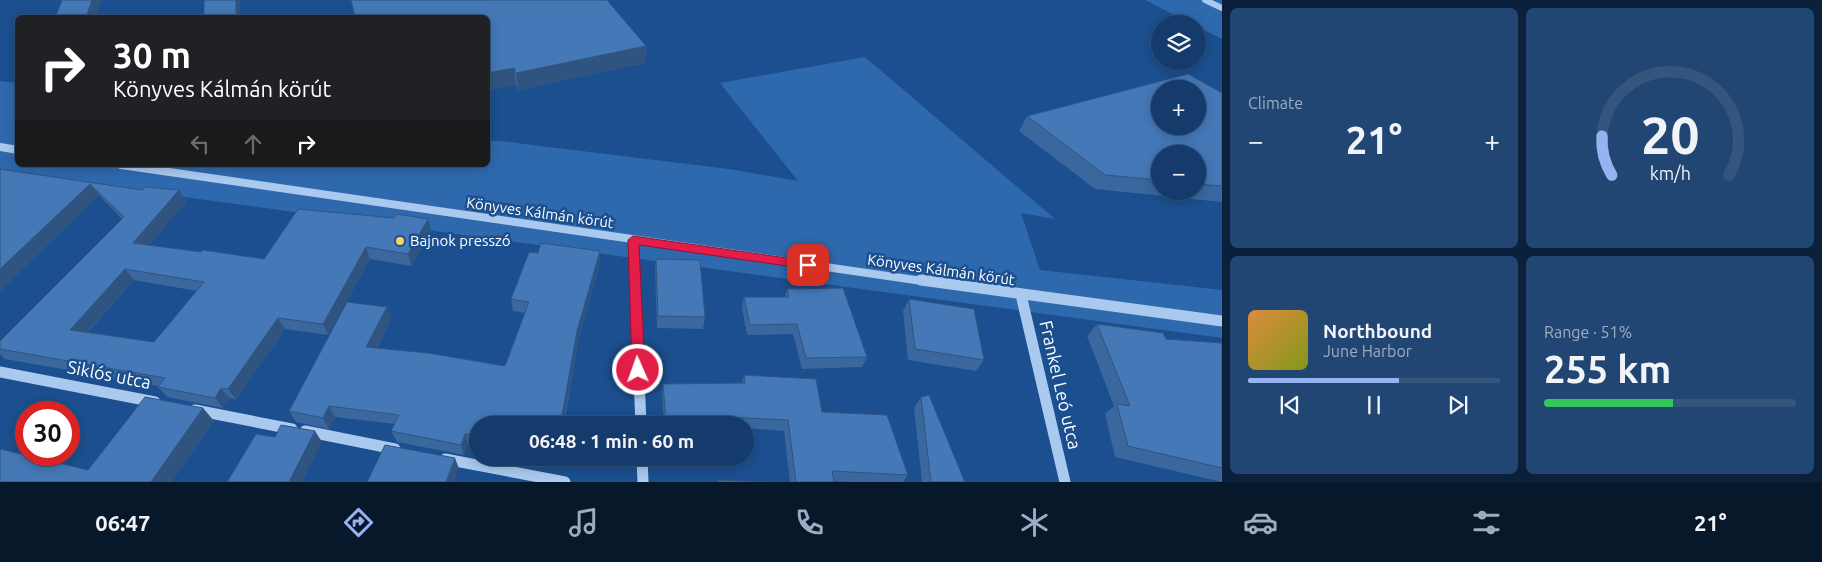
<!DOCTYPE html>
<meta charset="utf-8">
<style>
:root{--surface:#143b6b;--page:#214673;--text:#f1f3f6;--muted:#9dadc1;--line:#33557e;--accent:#95b2f1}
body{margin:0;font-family:Ubuntu,sans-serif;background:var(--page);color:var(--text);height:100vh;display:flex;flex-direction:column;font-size:19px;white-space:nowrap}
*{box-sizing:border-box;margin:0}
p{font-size:16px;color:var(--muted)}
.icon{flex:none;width:28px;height:28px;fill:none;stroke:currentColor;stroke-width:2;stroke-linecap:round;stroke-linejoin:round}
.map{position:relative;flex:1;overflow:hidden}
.sheet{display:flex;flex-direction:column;gap:8px;padding:8px;background:#0b203b;width:600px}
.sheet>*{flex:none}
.hud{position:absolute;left:15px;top:15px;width:475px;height:152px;border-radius:8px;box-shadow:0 2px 12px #0003,0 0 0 1px var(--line);background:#202124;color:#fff;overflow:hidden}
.fabs{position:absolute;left:1151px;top:15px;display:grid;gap:10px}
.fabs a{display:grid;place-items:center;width:55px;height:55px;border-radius:50%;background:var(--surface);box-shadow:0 2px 12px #0003,0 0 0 1px var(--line);font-size:25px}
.speed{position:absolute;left:15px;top:401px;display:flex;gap:10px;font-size:25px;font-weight:700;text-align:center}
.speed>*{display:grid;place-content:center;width:65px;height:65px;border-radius:50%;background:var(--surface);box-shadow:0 2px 12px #0003,0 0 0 1px var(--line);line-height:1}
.speed .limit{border:8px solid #d22;background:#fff;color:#111}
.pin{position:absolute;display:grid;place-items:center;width:42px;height:42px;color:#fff;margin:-21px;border-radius:10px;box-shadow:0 2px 8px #0006}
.me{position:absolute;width:55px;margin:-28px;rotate:358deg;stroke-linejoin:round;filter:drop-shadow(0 0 4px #0008)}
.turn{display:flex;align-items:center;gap:18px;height:105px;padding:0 15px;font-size:22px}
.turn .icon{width:65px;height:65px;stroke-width:2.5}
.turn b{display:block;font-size:35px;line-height:42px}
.lanes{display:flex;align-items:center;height:48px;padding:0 15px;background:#0003;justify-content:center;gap:25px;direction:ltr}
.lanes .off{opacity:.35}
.big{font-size:38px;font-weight:700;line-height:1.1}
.sheet .card{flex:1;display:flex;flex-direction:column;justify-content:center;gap:8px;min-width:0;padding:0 18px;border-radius:8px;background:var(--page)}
.sheet .dial{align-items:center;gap:0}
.dial svg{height:130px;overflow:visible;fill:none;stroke:var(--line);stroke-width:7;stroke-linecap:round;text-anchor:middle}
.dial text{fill:var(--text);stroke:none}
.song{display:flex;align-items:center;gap:15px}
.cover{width:60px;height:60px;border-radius:8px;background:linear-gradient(135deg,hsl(30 70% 55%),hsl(70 70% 35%))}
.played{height:5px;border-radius:2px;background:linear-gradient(90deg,var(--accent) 60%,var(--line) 60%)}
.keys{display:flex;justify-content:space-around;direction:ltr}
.heat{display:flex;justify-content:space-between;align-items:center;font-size:28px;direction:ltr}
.charge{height:8px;border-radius:4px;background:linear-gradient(90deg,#34c759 51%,var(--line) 0)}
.sheet .tiles{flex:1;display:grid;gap:8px;grid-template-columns:repeat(2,1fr)}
.trip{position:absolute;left:469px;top:416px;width:285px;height:50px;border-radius:25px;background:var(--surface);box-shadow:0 2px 12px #0003,0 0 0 1px var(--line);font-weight:700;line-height:50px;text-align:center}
.dock{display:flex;height:80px;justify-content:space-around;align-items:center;background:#08182b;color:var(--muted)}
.dock .icon{width:35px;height:35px}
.dock .selected{color:var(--accent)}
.dock b{font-size:22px;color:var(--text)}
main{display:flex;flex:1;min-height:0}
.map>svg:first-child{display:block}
.green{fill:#2e69ad}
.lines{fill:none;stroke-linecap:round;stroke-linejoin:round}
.minor-far2{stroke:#a9c9ee;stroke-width:6}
.minor-far1{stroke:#a9c9ee;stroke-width:8}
.minor{stroke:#a9c9ee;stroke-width:11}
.wall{fill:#3a679d;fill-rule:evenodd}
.shaded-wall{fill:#305480}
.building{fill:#4478b7;stroke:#305480;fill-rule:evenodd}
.route{fill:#e11d48;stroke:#92132f}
.poi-dot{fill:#ffd166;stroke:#1b4f8f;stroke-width:2}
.labels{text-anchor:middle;stroke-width:5;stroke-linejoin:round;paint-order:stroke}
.street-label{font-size:15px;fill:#fff;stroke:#1b4f8f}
.poi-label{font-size:15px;fill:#fff;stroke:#1b4f8f;text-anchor:start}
.near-street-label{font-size:18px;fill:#fff;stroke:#1b4f8f}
</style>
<main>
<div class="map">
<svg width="1222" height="482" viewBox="0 0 1222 482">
<rect width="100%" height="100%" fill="#1b4f8f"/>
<path class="green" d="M 1145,0 L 1222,0 L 1222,39 L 1198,27 L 1198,24 L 1192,24 Z
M 865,57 L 1055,219 L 1021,213 L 1040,270 L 1222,290 L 1222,338 L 0,172 L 0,81 L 17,83 L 18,165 L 488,165 L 488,141 L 499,141 L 729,169 L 798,181 L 720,83 Z"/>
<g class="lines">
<path class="minor-far2" d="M 1205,0 L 1222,8"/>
<path class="minor-far1" d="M 0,147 L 18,150
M 121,165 L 929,282
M 633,240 L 635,282"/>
<path class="minor" d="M 635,280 L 641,425
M 921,280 L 1222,321
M 1021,295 L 1065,482
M 0,372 L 155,402
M 195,410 L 292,429
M 305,431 L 395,449
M 642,458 L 643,482
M 445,459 L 565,482"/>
</g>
<path class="wall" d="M 488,18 L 646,46 L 645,63 L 518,90 Z
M 1222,93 L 1222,202 L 1095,189 L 1019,131 L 1027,116 ZM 1160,154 L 1198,154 L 1198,191 L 1160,191 Z
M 0,169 L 142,190 L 179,190 L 186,202 L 149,245 L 201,252 L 264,259 L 431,230 L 411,266 L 370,259 L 328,335 L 285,329 L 236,400 L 230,398 L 223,408 L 167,397 L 158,387 L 159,386 L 5,359 L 0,354 L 0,341 L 122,219 L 99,195 L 0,291 ZM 134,280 L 197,291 L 154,342 L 88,332 Z
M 656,259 L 705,317 L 703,329 L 657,328 L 655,271 Z
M 600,263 L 578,342 L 564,425 L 478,425 L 478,446 L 468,445 L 464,455 L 397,442 L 391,431 L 395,424 L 335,417 L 329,429 L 296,422 L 289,411 L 391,319 L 377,348 L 505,366 L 525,313 L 513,311 L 511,299 Z
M 787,289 L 867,357 L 862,367 L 802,369 L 793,334 L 747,335 L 742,308 L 744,297 L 785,297 Z
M 909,299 L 984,360 L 976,371 L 908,360 L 903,311 Z
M 1097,324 L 1166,339 L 1222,343 L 1222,482 L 1115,457 L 1105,414 L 1114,406 L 1087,336 Z
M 744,375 L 822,412 L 908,475 L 903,482 L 850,482 L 834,481 L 834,482 L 790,482 L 784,431 L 745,428 L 745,425 L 664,425 L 662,394 L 663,384 L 742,383 Z
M 921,397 L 965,482 L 922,482 L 914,408 Z
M 667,458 L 708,458 L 707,463 L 667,464 Z"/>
<path class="shaded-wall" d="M 92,0 L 102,0 L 96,18 L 86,18 Z
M 236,0 L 240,0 L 240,18 L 221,18 Z
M 646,46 L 645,63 L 518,90 L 516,73 Z
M 514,68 L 516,85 L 488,91 L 488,73 Z
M 90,184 L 99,195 L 0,291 L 0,269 Z
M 179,190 L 186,202 L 142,254 L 133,243 Z
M 428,219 L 431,230 L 411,266 L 408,254 Z
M 366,247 L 370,259 L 328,335 L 323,324 Z
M 600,251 L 600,263 L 578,342 L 563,425 L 562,416 L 577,331 Z
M 125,269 L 134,280 L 80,340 L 70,330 Z
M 387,307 L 391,319 L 371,359 L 366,347 Z
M 278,318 L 285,329 L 236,400 L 228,389 Z
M 221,388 L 230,398 L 223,408 L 215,398 Z
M 329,406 L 335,417 L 329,429 L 323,418 Z
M 203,408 L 214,421 L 172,482 L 151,482 Z
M 549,416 L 550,425 L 547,425 Z
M 315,431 L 322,442 L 302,482 L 289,482 Z
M 465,434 L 468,445 L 464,455 L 461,445 Z
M 455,458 L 459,469 L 454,482 L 446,482 Z"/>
<path class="building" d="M 62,0 L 92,0 L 86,18 L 55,18 Z
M 204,0 L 236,0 L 236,15 L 221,18 L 204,18 Z
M 351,0 L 607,0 L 646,46 L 516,73 L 514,68 L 488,73 L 488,18 L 355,18 Z
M 1188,74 L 1222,93 L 1222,186 L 1198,184 L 1198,154 L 1160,154 L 1160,180 L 1105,175 L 1027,116 ZM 1160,89 L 1198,89 L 1198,126 L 1160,126 Z
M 0,169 L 142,190 L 145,187 L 179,190 L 133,243 L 201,252 L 203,250 L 264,259 L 298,209 L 394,218 L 397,214 L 428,219 L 408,254 L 366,247 L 323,324 L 278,318 L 228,389 L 221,388 L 215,398 L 158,387 L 165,378 L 0,349 L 0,341 L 124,217 L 90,184 L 0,269 ZM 125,269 L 204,282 L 154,342 L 70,330 Z
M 541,243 L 600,251 L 577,331 L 562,416 L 549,416 L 547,425 L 478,425 L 478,436 L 465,434 L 461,445 L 391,431 L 399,415 L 329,406 L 323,418 L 289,411 L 347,302 L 387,307 L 366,347 L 428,353 L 505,366 L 529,302 L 511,299 L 529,252 L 538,253 Z
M 656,259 L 700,260 L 705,317 L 658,316 Z
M 843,288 L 867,357 L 806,358 L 797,324 L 750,325 L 744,297 L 789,297 L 787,289 Z
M 909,299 L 974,309 L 984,360 L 915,349 Z
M 1097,324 L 1163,333 L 1166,339 L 1222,343 L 1222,468 L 1128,446 L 1117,404 L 1130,406 Z
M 744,375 L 816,379 L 822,412 L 887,415 L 908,475 L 832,471 L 834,482 L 796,482 L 788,420 L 704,416 L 705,425 L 666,425 L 663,384 L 745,383 Z
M 929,395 L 965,482 L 931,482 L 921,397 Z
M 145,397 L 203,408 L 151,482 L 0,482 L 0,449 L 88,470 Z
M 281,425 L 315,431 L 289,482 L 227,482 L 256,434 L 275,437 Z
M 385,445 L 455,458 L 446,482 L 367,482 Z
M 718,480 L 770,482 L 718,482 Z"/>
<path class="route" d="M 633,236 L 808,261 L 814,265 L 808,269 L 639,245 L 645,370 L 643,374 L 638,375 L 634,374 L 632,370 L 628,240 Z"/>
<circle class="poi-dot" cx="400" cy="241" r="5"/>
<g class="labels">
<g class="street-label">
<text transform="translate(540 213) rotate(8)" y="5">Könyves Kálmán körút</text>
<text transform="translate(941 270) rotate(8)" y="5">Könyves Kálmán körút</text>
</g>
<g class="poi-label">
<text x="410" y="246">Bajnok presszó</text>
</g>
<g class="near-street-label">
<text transform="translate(109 375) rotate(11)" y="6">Siklós utca</text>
<text transform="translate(1060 385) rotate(77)" y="6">Frankel Leó utca</text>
</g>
</g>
</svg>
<div class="fabs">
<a><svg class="icon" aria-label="layers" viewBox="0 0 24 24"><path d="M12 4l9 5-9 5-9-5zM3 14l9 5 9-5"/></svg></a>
<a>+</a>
<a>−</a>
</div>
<div class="speed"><div class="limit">30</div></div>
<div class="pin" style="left:808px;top:265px;background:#d93025"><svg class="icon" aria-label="arrive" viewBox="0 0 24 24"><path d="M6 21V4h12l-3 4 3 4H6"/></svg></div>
<svg class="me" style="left:638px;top:370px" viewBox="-20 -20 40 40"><circle r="17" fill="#e11d48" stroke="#fff" stroke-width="3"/><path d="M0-11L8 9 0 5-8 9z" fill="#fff"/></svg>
<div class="trip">06:48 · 1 min · 60 m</div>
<div class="hud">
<div class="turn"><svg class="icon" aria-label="right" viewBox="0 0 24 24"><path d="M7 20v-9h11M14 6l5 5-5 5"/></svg><div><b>30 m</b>Könyves Kálmán körút</div></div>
<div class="lanes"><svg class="icon off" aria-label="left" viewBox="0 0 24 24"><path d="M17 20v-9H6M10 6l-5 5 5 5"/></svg><svg class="icon off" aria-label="ahead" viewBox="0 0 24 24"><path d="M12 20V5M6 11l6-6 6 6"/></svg><svg class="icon" aria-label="right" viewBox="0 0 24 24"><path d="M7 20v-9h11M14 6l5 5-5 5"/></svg></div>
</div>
</div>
<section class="sheet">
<div class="tiles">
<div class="card"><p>Climate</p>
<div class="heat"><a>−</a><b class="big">21°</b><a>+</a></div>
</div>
<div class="card dial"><svg viewBox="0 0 100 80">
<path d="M14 69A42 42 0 1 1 86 69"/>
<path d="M14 69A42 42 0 0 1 8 45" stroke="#95b2f1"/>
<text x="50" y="56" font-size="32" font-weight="700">20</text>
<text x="50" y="72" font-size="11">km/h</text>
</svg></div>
<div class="card">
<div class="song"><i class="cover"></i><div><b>Northbound</b><p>June Harbor</p></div></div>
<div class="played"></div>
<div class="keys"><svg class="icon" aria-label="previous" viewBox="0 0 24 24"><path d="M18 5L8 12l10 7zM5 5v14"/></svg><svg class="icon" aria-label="pause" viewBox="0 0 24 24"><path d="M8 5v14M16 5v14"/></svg><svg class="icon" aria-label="next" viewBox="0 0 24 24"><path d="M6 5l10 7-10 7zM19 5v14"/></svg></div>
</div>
<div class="card"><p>Range · 51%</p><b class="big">255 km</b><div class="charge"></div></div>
</div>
</section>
</main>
<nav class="dock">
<b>06:47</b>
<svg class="icon selected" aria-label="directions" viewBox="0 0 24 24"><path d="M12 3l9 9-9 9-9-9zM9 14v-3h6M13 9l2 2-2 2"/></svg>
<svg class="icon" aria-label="music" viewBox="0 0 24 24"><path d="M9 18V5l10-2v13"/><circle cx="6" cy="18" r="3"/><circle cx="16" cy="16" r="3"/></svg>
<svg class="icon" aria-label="phone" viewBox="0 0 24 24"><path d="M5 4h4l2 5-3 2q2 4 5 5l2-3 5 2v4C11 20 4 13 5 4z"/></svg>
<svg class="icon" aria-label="climate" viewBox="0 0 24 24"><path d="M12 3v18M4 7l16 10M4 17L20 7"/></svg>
<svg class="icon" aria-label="car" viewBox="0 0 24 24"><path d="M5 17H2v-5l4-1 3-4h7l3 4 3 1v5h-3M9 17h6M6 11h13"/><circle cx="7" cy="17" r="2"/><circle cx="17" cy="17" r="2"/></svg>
<svg class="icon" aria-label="filters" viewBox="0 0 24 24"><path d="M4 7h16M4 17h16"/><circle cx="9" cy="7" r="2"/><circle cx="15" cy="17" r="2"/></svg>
<b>21°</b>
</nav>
